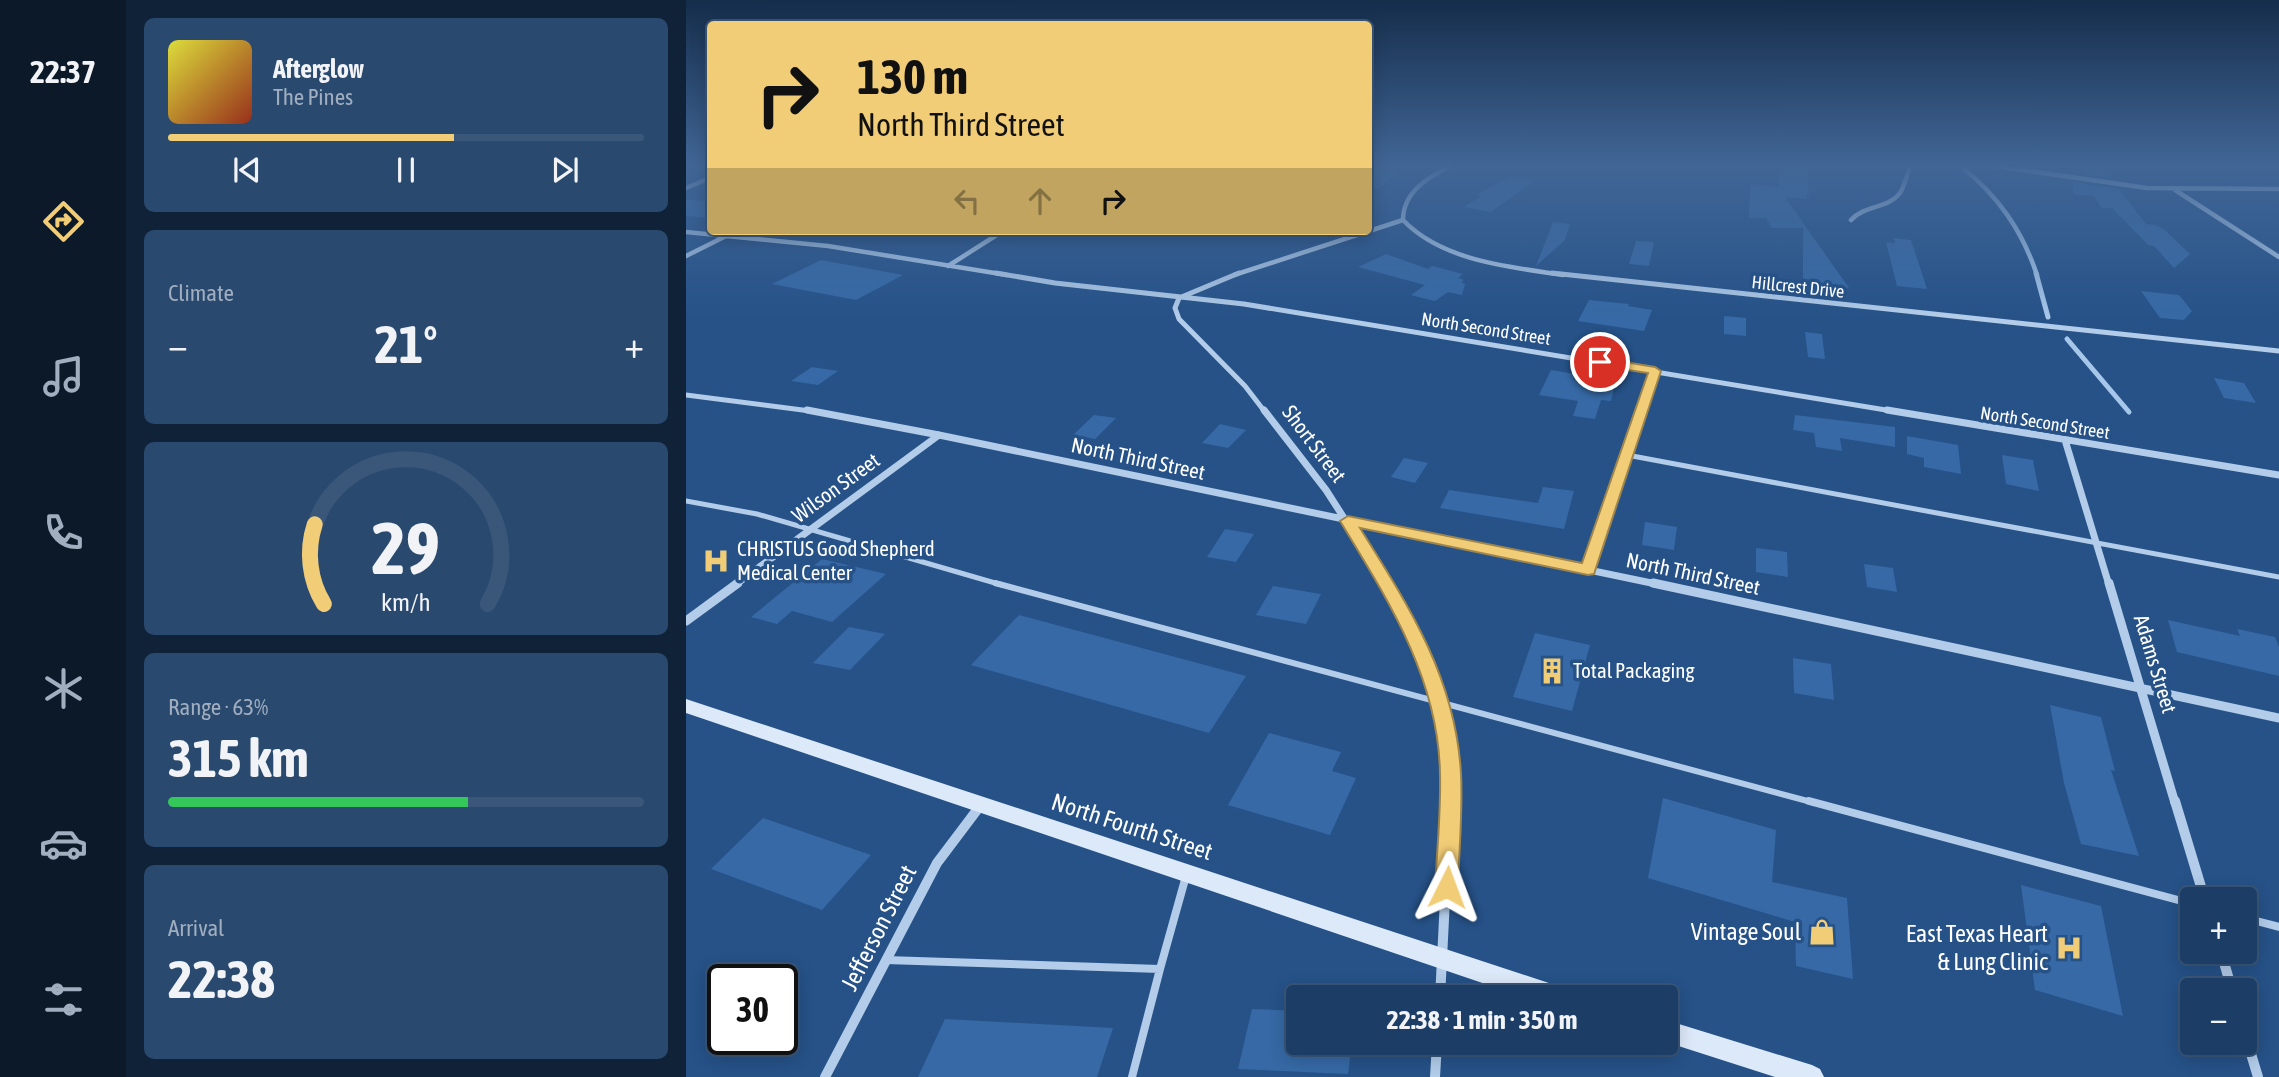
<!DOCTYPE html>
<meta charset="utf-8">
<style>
:root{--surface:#1c3e66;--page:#29496f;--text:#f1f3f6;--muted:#a0aebf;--line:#3a577a;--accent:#f2cd77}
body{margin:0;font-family:"Asap Condensed",sans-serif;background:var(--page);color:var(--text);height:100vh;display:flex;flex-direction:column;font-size:26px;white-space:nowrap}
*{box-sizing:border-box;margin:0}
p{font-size:23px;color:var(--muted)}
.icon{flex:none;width:38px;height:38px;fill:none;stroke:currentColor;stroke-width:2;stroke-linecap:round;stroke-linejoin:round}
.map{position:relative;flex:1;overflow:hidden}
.side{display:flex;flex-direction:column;gap:18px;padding:18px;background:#0f2238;width:560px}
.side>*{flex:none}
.top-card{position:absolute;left:21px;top:21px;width:665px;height:214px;border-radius:7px;box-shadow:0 4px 18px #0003,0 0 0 2px var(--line);background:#f2cd77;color:#111;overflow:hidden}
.controls{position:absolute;left:1494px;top:887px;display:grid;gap:14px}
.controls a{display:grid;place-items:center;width:77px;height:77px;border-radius:7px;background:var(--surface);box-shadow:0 4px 18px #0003,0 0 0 2px var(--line);font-size:35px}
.speed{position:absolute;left:21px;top:964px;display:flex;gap:14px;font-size:35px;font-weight:700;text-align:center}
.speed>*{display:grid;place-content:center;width:91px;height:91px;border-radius:50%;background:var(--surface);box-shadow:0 4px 18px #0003,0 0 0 2px var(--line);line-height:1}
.speed .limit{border:4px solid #111;border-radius:10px;background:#fff;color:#111}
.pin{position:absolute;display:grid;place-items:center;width:60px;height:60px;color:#fff;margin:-30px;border:4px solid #fff;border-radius:50%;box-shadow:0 2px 7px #0007}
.me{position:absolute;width:77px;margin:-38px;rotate:3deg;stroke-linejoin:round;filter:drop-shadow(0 0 5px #0008)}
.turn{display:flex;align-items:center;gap:24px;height:147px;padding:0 35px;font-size:32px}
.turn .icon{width:91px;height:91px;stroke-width:2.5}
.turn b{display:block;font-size:49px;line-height:60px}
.lanes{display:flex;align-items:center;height:66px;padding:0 35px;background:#0003;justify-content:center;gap:35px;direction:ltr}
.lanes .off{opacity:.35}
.big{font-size:52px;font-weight:700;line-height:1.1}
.side .widget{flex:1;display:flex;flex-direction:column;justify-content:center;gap:10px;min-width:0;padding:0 24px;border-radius:10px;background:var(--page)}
.side .dial{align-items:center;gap:0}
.dial svg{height:182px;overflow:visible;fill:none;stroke:var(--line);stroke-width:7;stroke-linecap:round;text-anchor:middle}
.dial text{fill:var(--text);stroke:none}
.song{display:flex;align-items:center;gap:21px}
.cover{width:84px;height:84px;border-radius:10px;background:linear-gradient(135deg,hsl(60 70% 55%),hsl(10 70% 35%))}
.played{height:7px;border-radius:4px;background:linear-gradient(90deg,var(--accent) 60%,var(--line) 60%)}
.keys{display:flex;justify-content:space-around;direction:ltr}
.heat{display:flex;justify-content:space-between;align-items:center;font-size:38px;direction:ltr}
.charge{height:10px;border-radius:5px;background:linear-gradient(90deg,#34c759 63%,var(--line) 0)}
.trip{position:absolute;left:600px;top:985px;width:392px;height:70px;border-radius:7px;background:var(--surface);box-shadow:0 4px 18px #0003,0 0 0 2px var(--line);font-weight:700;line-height:70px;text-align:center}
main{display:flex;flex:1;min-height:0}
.dock{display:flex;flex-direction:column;width:126px;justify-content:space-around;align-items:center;background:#0b1929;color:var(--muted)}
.dock .icon{width:49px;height:49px}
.dock .on{color:var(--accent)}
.dock b{font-size:32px;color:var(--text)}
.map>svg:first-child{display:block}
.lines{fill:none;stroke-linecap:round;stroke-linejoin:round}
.stream-far1{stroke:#a6c7ea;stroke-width:4.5}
.stream{stroke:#a6c7ea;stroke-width:5}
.building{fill:#3669a5}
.service-far2{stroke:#b2cce9;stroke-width:5}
.service-far1{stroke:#b2cce9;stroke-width:6}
.service{stroke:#b2cce9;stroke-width:8}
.minor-far4{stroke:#b2cce9;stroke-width:4.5}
.minor-far3{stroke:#b2cce9;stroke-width:5}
.minor-far2{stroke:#b2cce9;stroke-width:7}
.minor-far1{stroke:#b2cce9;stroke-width:9}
.minor{stroke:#b2cce9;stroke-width:10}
.secondary{fill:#dce9f8;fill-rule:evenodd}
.route{fill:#f2cd77;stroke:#9d854d;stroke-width:2}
.labels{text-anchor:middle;stroke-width:7;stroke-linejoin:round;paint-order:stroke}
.far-street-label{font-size:18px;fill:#fff;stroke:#265288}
.street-label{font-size:21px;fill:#fff;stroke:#265288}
.poi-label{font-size:21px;fill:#fff;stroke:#265288;text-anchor:start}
.near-street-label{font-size:24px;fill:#fff;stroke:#265288}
.near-poi-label{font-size:24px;fill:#fff;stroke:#265288;text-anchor:end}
</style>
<main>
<nav class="dock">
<b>22:37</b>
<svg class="icon on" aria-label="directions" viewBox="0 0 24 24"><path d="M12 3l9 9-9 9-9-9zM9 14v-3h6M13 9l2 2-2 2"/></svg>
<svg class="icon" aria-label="music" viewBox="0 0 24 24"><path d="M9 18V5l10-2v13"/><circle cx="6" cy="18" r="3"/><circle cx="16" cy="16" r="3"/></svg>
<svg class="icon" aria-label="phone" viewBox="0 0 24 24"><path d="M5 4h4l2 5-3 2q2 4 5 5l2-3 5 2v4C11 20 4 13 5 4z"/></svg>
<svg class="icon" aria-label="climate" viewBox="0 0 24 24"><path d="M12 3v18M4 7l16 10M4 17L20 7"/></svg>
<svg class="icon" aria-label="car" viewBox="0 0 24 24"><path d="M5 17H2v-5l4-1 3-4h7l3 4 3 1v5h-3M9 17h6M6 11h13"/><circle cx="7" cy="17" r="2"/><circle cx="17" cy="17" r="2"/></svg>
<svg class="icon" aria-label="filters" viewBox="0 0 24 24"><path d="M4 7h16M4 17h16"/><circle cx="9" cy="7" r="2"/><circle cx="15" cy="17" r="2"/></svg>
</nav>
<section class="side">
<div class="widget">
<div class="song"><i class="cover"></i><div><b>Afterglow</b><p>The Pines</p></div></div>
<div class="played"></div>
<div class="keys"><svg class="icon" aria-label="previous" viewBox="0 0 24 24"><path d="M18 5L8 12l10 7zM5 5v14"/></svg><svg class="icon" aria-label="pause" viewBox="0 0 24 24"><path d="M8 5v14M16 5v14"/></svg><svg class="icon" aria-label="next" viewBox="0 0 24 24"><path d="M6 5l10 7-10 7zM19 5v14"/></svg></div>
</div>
<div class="widget"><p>Climate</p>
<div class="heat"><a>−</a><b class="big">21°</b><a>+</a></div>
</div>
<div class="widget dial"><svg viewBox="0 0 100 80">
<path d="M14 69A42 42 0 1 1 86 69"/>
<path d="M14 69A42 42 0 0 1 10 34" stroke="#f2cd77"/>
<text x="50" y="56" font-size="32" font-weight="700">29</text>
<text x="50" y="72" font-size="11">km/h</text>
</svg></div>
<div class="widget"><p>Range · 63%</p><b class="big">315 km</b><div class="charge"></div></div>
<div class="widget"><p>Arrival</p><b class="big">22:38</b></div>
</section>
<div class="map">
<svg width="1593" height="1077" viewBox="0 0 1593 1077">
<rect width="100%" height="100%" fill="#265288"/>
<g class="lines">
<path class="stream-far1" d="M 1275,166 C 1312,196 1336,230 1351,275"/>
<path class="stream" d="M 1350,273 L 1362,317
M 1381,339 L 1443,412"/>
</g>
<path class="building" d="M 1094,166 L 1120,166 L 1123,195 L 1120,194 L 1121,199 L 1099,197 L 1163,288 L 1130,284 L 1129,280 L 1117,279 L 1117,228 L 1086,228 L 1080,218 L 1063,218 L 1064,184 L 1092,187 Z
M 1388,166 L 1416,166 L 1425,178 L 1387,172 Z
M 690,169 L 713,172 L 693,188 L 682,187 L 682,174 Z
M 824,176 L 849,181 L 805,212 L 778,207 L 795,196 L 791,195 Z
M 1387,182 L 1433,189 L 1460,224 L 1470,225 L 1479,230 L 1504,254 L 1488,268 L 1468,246 L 1462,245 L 1426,208 L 1416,208 L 1408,196 L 1387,194 Z
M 0,200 L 24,201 L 24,218 L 0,216 Z
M 867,222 L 884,224 L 879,240 L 850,266 Z
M 1207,238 L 1225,240 L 1241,289 L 1211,286 L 1200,242 L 1209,243 Z
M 950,241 L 968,242 L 963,266 L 943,264 Z
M 700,254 L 742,269 L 746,266 L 777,274 L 772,278 L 778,280 L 775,282 L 779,284 L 776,295 L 762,292 L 749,301 L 725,295 L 739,285 L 672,267 Z
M 135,260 L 217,275 L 170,300 L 86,284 Z
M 1455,291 L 1493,295 L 1506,311 L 1498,320 L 1474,318 Z
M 903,300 L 943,304 L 942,306 L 966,310 L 958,331 L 892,321 Z
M 1038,316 L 1060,318 L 1060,336 L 1038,334 Z
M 1119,332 L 1136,334 L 1139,359 L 1122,357 Z
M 126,367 L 152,371 L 132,385 L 105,381 Z
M 865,370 L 889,374 L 887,379 L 929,384 L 925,401 L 915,400 L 909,419 L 887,416 L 892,401 L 853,395 Z
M 1528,378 L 1558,383 L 1570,403 L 1538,398 Z
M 408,415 L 430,418 L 409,439 L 387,435 Z
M 1109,415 L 1209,427 L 1209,447 L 1154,438 L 1156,451 L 1130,447 L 1128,433 L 1107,430 Z
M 534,424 L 560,430 L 542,448 L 516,443 Z
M 1221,436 L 1272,445 L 1275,474 L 1238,467 L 1238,458 L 1221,454 Z
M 1316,455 L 1347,460 L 1353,491 L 1320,484 Z
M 718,458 L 742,463 L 729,483 L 705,477 Z
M 857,487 L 888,491 L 878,529 L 754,508 L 763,490 L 852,503 Z
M 959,522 L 991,527 L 988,550 L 956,545 Z
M 539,529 L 568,534 L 550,562 L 521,557 Z
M 1070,548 L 1101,552 L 1102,577 L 1070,572 Z
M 136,559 L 200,574 L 146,622 L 106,611 L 91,624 L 65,617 Z
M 1178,564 L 1207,568 L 1211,592 L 1181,587 Z
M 587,586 L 635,594 L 620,624 L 570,615 Z
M 333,615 L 560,676 L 523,733 L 285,665 Z
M 1482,620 L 1554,636 L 1551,629 L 1589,637 L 1593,647 L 1593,676 L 1491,652 Z
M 163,627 L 199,634 L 164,670 L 127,663 Z
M 849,633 L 904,645 L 886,711 L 827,697 Z
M 1107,658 L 1145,664 L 1148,700 L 1108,693 Z
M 1364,705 L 1415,717 L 1429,771 L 1425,770 L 1453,856 L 1395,844 L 1378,783 Z
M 583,733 L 655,752 L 646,771 L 670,778 L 644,835 L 542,805 Z
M 977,798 L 1090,830 L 1086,882 L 1161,898 L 1167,979 L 1110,966 L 1109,922 L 962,878 Z
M 77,818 L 185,855 L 136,910 L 25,869 Z
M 1335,885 L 1415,906 L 1437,1016 L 1349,990 Z
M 566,1009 L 612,1011 L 612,1043 L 666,1043 L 662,1074 L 552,1069 Z
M 259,1019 L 427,1028 L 411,1077 L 232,1077 Z"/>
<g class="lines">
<path class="service-far2" d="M 941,455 L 1593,577
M 0,501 L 71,514 L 316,585"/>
<path class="service-far1" d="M 309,583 L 1129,803"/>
<path class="service" d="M 1123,801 L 1507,904
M 1559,918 L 1593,927
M 200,960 L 474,969 L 500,876
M 446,1077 L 474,969"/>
<path class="minor-far4" d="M 765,166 C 742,177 717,192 717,220 C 756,261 824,267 877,275
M 1309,166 L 1461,188 L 1593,189
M 0,188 L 24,178
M 1489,190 L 1593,257
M 1165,220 C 1178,205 1202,209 1214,193 C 1219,185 1221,175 1224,166
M 0,232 L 142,246 L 321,275
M 0,256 L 40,236
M 262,266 L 317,231
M 548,275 L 717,220"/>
<path class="minor-far3" d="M 310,273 L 369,283 L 558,304 L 1212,412
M 866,273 L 1593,351
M 493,298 L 489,308 L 493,319 L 559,386 L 579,412
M 493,298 L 553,273
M 0,395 L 132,412
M 955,412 L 969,371"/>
<path class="minor-far2" d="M 121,410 L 253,435 L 975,585
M 578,410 L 640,490 L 701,585
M 1201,410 L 1593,475
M 1379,440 L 1423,585
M 902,569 L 956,410
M 49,585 L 253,435"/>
<path class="minor-far1" d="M 700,583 C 742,648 767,725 764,803
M 967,583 L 1593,718
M 1423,583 L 1489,803
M 0,621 L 52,583"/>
<path class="minor" d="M 1489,801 L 1519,900
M 1535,952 L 1546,990
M 754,998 L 764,801
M 1559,1034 L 1572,1077
M 139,1077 L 251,863 L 294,806
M 749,1077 L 751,1043"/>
<path class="secondary" d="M 0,699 L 875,987 L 883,990 L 886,998 L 841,998 L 0,713 Z
M 980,1020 L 1126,1065 L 1134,1069 L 1138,1077 L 1089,1077 L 980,1042 Z"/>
</g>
<linearGradient id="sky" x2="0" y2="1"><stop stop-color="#152d4b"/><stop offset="0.52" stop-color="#416696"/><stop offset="1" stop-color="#416696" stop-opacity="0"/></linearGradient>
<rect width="1593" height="317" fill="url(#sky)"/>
<path class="route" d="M 914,358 L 969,367 L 975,371 L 908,574 L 902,575 L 674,528 C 723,606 770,679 775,774 C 777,811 773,850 772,887 L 769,895 L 761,898 L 752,895 L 749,887 C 751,850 755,812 754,775 C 753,679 702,600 654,521 L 662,516 L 896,563 L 962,373 L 909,365 L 908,362 Z"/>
<defs>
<g id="hospital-bare" transform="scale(2.1)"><path d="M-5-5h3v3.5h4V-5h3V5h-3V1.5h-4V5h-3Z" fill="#f2cd77" stroke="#265288" stroke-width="2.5" paint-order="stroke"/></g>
<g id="building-bare" transform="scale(2.1)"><path d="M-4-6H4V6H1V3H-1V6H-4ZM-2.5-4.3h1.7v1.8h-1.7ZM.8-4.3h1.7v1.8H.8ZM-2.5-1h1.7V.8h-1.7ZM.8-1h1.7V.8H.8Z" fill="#f2cd77" stroke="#265288" stroke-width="2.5" paint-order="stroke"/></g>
<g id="shop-bare" transform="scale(2.1)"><path d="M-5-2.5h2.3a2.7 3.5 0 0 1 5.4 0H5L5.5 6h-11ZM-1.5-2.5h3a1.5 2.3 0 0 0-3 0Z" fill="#f2cd77" stroke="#265288" stroke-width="2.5" paint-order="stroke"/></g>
</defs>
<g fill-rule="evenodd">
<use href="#hospital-bare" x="30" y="561"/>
<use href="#building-bare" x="866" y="671"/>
<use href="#shop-bare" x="1136" y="932"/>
<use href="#hospital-bare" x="1383" y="948"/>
</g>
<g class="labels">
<g class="far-street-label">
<text transform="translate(1112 287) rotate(6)" y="6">Hillcrest Drive</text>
<text transform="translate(800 329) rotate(9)" y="6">North Second Street</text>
<text transform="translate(1359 423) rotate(9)" y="6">North Second Street</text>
</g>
<g class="street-label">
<text transform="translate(628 444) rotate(53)" y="7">Short Street</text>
<text transform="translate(452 459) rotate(12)" y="7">North Third Street</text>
<text transform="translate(150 488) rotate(-36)" y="7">Wilson Street</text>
<text transform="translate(1007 574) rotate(12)" y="7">North Third Street</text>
<text transform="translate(1469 664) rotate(73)" y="7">Adams Street</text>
</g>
<g class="poi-label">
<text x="51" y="556">CHRISTUS Good Shepherd<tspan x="51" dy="24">Medical Center</tspan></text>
<text x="887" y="678">Total Packaging</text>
</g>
<g class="near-street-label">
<text transform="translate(446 827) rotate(18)" y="8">North Fourth Street</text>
<text transform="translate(193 928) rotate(-63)" y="8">Jefferson Street</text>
</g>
<g class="near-poi-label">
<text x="1115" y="940">Vintage Soul</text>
<text x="1362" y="942">East Texas Heart<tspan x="1362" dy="28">&amp; Lung Clinic</tspan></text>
</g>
</g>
</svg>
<div class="controls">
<a>+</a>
<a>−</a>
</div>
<div class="speed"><div class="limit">30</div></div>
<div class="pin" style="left:914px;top:362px;background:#d93025"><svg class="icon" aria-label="arrive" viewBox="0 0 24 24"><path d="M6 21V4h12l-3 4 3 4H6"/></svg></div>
<svg class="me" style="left:761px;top:887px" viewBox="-20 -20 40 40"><path d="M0-17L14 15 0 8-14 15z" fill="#f2cd77" stroke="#fff" stroke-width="4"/></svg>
<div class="trip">22:38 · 1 min · 350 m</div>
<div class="top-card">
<div class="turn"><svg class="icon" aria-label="right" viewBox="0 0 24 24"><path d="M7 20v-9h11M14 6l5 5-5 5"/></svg><div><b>130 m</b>North Third Street</div></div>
<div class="lanes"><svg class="icon off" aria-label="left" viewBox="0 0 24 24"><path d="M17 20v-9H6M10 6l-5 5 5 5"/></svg><svg class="icon off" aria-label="ahead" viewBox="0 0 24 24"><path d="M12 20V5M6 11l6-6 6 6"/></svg><svg class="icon" aria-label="right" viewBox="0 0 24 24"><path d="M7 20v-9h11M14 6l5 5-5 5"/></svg></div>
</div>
</div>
</main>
